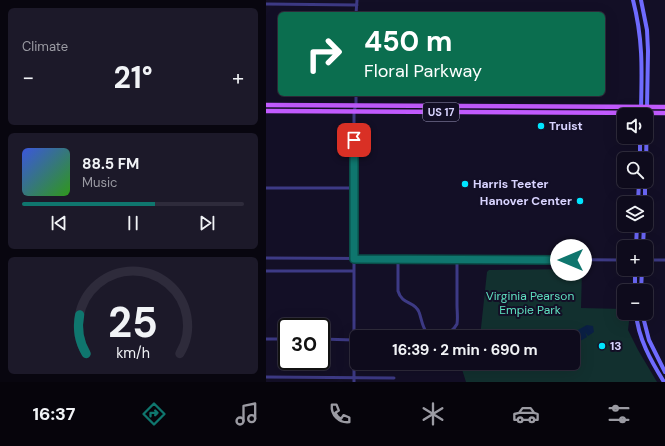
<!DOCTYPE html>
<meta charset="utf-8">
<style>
:root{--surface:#0e0b1c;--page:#1c1929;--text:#f1f3f6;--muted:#9b9ba3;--line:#2e2b3b;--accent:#0f766e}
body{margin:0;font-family:"DM Sans",sans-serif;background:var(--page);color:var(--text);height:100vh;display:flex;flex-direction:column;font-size:15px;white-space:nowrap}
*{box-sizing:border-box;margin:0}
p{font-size:13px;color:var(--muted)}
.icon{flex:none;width:22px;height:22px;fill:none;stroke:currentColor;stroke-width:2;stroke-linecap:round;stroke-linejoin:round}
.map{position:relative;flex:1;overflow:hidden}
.drawer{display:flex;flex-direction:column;gap:8px;padding:8px;background:#08060f;width:266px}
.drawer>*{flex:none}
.guide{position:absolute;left:12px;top:12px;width:327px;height:84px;border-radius:6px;box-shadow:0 4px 16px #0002,0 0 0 1px var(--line);background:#0b6e4f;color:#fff;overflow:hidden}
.buttons{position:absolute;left:351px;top:108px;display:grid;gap:8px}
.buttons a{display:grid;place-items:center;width:36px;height:36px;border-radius:6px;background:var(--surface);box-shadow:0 4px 16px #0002,0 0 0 1px var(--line);font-size:20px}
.speed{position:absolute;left:12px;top:318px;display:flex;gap:8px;font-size:20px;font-weight:700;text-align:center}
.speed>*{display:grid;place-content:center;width:52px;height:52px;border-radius:50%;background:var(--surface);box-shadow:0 4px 16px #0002,0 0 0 1px var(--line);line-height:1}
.speed .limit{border:2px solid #111;border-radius:6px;background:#fff;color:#111}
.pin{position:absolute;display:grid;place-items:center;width:34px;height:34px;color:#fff;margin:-17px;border-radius:8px;box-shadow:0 2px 6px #0006}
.me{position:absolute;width:44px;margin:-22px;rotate:270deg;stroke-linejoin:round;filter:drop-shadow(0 0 3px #0008)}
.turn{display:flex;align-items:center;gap:14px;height:84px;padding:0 20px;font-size:18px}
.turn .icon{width:52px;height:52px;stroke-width:2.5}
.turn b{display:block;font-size:28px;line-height:34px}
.big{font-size:30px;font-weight:700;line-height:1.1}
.drawer .tile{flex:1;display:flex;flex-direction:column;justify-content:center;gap:6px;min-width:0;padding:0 14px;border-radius:6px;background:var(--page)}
.drawer .dial{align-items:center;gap:0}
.dial svg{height:104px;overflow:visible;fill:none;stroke:var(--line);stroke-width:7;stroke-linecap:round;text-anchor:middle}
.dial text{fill:var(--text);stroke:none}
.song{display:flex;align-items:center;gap:12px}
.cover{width:48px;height:48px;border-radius:6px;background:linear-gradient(135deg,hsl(230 70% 55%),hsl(110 70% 35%))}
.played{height:4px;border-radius:2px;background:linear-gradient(90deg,var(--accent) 60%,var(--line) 60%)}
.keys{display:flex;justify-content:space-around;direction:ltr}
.heat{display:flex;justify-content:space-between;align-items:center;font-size:22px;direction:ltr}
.trip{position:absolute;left:84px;top:330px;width:230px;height:40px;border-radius:6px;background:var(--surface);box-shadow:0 4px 16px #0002,0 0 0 1px var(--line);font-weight:700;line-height:40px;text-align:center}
.tabs{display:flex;height:64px;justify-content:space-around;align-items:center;background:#06040b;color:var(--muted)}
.tabs .icon{width:28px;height:28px}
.tabs .selected{color:var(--accent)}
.tabs b{font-size:18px;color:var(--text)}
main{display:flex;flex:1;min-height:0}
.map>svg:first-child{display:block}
.green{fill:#12302f}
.water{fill:#0a1f44}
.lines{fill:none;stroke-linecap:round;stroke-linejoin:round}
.street{stroke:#3d3a85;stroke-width:3}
.secondary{stroke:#6f6bff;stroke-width:4}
.primary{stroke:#c25bff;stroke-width:4.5}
.route-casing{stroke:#0a4d48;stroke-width:10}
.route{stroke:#0f766e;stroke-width:7}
.poi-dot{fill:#00e5ff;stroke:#130f26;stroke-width:1.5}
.labels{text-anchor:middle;stroke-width:4;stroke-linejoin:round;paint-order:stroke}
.shield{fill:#130f26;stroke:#9e99be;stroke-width:1}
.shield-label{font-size:11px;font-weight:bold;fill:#d9d4ff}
.poi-label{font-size:12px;font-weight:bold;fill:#d9d4ff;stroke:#130f26;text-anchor:start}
.park-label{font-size:12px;fill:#5fe0c0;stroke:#130f26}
</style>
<main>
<section class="drawer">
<div class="tile"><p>Climate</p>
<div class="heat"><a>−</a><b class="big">21°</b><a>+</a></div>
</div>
<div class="tile">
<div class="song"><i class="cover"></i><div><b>88.5 FM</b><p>Music</p></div></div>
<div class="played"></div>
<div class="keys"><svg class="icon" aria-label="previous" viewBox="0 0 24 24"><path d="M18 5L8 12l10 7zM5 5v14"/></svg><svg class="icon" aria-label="pause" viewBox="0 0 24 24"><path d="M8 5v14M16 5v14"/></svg><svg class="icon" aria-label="next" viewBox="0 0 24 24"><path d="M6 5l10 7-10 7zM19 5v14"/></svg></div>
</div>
<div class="tile dial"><svg viewBox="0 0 100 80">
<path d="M14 69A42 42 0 1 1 86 69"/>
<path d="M14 69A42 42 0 0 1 9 39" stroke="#0f766e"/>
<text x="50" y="56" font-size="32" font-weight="700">25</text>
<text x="50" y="72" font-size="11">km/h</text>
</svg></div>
</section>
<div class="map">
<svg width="399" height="382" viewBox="0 0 399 382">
<rect width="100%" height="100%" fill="#130f26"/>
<path class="green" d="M 316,269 L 315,308 L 358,309 L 358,313 L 364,313 L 362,330 L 372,350 L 391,382 L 200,382 L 194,363 L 307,363 L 307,337 L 214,337 L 221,272 L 223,270 Z"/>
<path class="water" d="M 321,325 L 327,326 L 328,332 L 322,336 L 319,332 L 321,337 L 307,345 L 307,337 L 299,337 Z"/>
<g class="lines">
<path class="street" d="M 0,4 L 91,5
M 90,14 L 91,0
M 0,188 L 87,188
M 0,258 L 358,260
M 132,259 L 132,291 C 136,305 149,301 153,312 C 157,322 156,338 174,336 C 181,335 188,330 191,324 C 192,318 191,311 191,305 C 191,290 191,274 191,259
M 380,260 L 399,260
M 0,271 L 88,271
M 0,339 L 21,339
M 55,339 L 88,340
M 0,377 L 128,378
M 88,382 L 88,111 L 90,105 L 90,94"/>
<path class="secondary" d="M 367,0 C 377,39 376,69 375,109
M 375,0 L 381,30 L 382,51 L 380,165
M 374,159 L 374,137
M 372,203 L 373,181
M 379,203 L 379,181
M 370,247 L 371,225
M 377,247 L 378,225
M 369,291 L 369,269
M 375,291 L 376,269
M 370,313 C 372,338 385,361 398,382
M 376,313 L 383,340 L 399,372"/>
<path class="primary" d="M 0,105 L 399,107
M 0,111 L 399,113"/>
</g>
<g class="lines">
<g class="route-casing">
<path id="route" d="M 88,140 L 88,259 L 305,260"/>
</g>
<use href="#route" class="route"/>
</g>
<g class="poi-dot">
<circle cx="275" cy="126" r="4"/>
<circle cx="199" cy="184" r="4"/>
<circle cx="314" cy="201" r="4"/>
<circle cx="336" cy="346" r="4"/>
</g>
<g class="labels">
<rect class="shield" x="157" y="103" width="36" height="18" rx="3"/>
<g class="shield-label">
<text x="175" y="116">US 17</text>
</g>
<g class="poi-label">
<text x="283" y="130">Truist</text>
<text x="207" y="188">Harris Teeter</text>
<text x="306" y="205" text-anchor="end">Hanover Center</text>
<text x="344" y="350">13</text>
</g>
<g class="park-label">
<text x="264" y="300">Virginia Pearson<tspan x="264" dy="14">Empie Park</tspan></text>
</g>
</g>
</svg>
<div class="buttons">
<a><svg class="icon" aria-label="sound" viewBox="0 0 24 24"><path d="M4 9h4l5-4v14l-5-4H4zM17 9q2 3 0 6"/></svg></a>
<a><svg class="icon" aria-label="search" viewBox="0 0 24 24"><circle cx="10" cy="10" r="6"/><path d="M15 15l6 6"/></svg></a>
<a><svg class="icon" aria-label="layers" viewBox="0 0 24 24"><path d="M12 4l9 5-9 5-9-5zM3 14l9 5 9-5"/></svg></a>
<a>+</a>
<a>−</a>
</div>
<div class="speed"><div class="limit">30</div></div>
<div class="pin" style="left:88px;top:140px;background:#d93025"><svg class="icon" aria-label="arrive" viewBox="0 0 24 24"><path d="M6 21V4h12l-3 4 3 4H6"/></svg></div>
<svg class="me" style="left:305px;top:260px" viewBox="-20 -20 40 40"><circle r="19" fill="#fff"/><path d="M0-13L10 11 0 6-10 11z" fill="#0f766e"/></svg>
<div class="trip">16:39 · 2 min · 690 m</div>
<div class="guide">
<div class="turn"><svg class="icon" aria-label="right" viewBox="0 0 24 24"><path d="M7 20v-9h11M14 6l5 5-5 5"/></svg><div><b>450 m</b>Floral Parkway</div></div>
</div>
</div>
</main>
<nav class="tabs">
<b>16:37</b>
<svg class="icon selected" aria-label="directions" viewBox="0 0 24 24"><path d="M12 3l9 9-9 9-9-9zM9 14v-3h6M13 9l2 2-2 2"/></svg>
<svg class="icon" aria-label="music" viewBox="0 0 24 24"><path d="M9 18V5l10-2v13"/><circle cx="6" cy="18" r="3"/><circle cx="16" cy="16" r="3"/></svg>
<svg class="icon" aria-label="phone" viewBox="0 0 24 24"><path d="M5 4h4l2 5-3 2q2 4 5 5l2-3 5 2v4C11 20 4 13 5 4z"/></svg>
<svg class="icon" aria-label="climate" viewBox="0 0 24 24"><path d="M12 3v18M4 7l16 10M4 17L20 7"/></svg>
<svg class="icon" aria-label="car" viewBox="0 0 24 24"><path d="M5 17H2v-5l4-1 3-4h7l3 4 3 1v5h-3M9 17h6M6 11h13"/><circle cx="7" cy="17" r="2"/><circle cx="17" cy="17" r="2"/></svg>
<svg class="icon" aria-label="filters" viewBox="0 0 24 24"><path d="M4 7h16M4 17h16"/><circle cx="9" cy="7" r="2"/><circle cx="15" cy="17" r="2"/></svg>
</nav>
